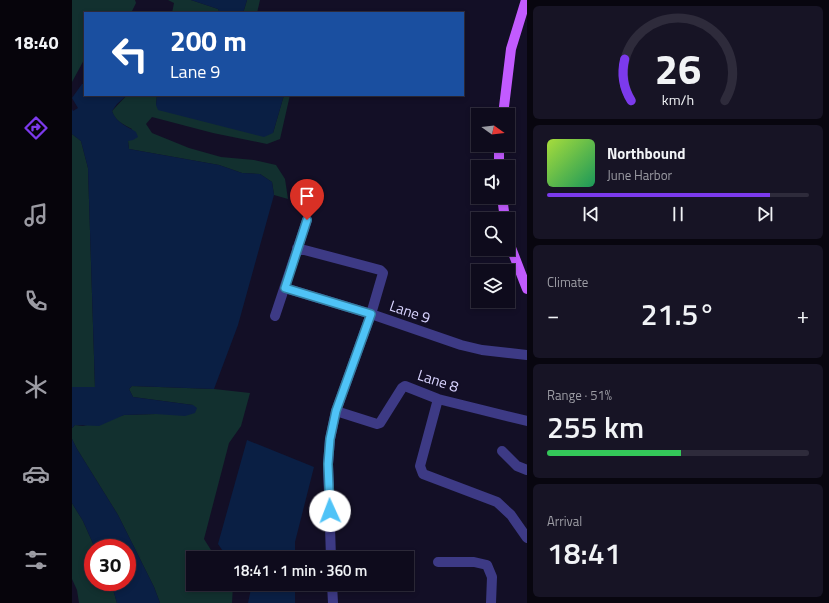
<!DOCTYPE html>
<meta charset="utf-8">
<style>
:root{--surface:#0e0b1c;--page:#171425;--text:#f1f3f6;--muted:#9b9ba3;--line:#2e2b3b;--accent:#7c3aed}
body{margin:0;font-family:"Titillium Web",sans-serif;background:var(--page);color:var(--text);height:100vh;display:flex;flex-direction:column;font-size:15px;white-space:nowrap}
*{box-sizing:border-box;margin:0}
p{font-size:13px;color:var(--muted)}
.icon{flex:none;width:22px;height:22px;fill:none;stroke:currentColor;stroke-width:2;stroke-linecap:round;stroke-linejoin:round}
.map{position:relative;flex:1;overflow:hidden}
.side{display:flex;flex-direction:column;gap:6px;padding:6px;background:#08060f;width:302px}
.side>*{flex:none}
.top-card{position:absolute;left:12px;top:12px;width:380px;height:84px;border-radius:0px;box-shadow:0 2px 6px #0003,0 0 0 1px var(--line);background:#1a4fa0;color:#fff;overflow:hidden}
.needle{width:26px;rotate:104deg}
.tools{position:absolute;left:399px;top:108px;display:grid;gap:8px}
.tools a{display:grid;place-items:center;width:44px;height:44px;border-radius:0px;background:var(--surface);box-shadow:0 2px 6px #0003,0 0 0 1px var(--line);font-size:20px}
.speed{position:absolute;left:12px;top:539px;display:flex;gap:8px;font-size:20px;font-weight:700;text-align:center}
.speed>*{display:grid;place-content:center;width:52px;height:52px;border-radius:50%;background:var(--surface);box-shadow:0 2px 6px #0003,0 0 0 1px var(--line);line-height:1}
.speed .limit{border:6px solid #d22;background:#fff;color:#111}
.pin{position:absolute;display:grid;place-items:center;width:34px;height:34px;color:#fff;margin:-41px -17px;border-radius:50% 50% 50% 0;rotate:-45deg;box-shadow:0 0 4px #0007}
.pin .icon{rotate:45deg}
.me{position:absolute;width:44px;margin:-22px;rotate:358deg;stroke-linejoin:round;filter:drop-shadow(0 0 3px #0008)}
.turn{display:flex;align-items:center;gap:14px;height:84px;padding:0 20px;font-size:18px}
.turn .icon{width:52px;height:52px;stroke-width:2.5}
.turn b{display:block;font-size:28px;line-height:34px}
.big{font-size:30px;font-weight:600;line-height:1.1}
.side .tile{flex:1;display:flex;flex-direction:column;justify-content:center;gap:6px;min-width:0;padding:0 14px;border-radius:6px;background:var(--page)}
.side .dial{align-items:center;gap:0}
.dial svg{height:104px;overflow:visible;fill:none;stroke:var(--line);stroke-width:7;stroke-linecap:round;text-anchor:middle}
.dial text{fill:var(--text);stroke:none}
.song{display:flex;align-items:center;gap:12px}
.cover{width:48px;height:48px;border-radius:6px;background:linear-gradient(135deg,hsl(80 70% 55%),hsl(150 70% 35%))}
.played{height:4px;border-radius:2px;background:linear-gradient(90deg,var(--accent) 85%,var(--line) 85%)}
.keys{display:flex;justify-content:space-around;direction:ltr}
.heat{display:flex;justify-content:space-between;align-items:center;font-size:22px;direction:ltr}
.charge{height:6px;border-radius:3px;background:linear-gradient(90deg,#34c759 51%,var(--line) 0)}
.trip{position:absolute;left:114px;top:551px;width:228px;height:40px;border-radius:0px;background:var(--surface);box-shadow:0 2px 6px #0003,0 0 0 1px var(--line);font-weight:600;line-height:40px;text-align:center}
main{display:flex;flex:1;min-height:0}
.tab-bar{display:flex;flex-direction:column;width:72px;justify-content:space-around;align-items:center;background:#06040b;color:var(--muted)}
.tab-bar .icon{width:28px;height:28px}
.tab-bar .selected{color:var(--accent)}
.tab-bar b{font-size:18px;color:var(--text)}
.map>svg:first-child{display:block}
.green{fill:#12302f}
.water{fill:#0a1f44}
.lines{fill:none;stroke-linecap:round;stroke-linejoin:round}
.minor{stroke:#3d3a85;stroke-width:10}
.major{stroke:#c25bff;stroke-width:10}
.route-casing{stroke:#337fa1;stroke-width:10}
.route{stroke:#4fc3f7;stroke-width:7}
.labels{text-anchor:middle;stroke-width:4;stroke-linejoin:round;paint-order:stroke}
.street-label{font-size:15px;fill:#d9d4ff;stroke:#130f26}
</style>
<main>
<nav class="tab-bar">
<b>18:40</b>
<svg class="icon selected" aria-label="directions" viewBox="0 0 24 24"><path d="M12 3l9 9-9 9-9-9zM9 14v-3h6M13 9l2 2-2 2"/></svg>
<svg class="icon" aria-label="music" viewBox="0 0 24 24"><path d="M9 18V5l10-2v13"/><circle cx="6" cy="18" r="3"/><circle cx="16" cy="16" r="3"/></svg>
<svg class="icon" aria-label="phone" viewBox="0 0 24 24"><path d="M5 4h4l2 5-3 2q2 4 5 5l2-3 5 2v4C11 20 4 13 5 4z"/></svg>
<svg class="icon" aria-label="climate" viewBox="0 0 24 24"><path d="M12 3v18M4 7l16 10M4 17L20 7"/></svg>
<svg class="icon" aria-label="car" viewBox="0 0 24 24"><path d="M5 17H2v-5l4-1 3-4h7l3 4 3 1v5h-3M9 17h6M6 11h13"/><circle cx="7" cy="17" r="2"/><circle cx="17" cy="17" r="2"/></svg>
<svg class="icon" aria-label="filters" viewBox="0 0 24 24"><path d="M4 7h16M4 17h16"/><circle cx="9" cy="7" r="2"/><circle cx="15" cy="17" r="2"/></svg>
</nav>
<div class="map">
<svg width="455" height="603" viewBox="0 0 455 603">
<rect width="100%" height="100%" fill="#130f26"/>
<path class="green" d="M 0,0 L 63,0 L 64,3 L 59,13 L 13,13 L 13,58 L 0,82 Z
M 96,0 L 119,0 L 146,9 L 148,13 L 118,13 L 112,12 L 112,13 L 100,13 L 102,3 Z
M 175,0 L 188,0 L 185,13 L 171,13 Z
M 55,95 L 85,95 L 84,105 L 201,133 L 212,95 L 218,95 L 208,139 L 195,144 L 141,133 L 80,117 L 74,124 L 80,133 L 117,148 L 149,157 L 182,160 L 204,165 L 213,179 L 216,199 L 202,195 L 200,182 L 188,174 L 170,173 L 147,165 L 57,149 L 56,141 L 60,129 C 51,124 43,121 40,111 Z
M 0,134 L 9,141 L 16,168 L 23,388 L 0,387 Z
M 60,386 L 142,389 L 178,393 L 169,426 L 157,443 L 132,539 L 144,558 L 121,558 L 121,584 L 161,584 L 160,603 L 88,603 L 82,587 L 46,515 L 5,449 L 0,439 L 0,428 L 3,425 L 11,426 L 52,415 L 83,414 L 121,405 L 61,397 L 57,389 Z
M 0,503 L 11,521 L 23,548 L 21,548 L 21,582 L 39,582 L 45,603 L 7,603 L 5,590 L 0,579 Z"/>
<path class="water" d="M 119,0 L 175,0 L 171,13 L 148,13 L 146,9 Z
M 10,84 L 13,84 L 13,95 L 55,95 L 45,104 L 40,111 C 44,123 55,126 64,132 L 66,137 L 61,140 L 56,141 L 57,149 L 147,165 L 170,173 L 188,174 L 200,182 L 202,195 L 166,325 L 142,389 L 60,386 L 57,389 L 61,397 L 121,405 L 125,408 L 123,413 L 113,416 L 83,414 L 52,415 L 27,426 L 3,425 L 0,428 L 0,387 L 23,387 L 16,168 L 9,141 L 0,134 L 0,109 L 1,111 L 6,108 L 0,98 Z
M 85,95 L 212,95 L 201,133 L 192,137 L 86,110 L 84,105 Z
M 0,439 L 5,449 L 46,515 L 82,587 L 88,603 L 45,603 L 39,582 L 55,582 L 55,548 L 23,548 L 11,521 L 0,503 Z
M 175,440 L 242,467 L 223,542 L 223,558 L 160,558 L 155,557 L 146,544 Z
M 180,584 L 223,584 L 223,603 L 176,603 Z"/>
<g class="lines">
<path class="minor" d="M 225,248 L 308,270 L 311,273 L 299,314 L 264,411 L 258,439 L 256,464 L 259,558
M 213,288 L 299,314 L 389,345 L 410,350 L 455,355
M 203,316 L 235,220
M 366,399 L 348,466 L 351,474 L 425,502 L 439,515 L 455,538
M 264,411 L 305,424 L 308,423 L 330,388 L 333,386 L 366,399 L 455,421
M 430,451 L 445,466 L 455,470
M 366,562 L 402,562 L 415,565 L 420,577 L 419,603
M 260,584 L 261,603"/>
<path class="major" d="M 431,115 L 439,49 L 454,0
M 427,145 L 427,167
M 430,197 L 433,219
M 436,240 L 455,289"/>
</g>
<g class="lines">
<g class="route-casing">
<path id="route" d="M 235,220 L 213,288 L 299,314 L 264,411 L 258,439 L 256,464 L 258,511"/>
</g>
<use href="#route" class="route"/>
</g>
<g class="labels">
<g class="street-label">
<text transform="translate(338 312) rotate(19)" y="5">Lane 9</text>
<text transform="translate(366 381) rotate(18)" y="5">Lane 8</text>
</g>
</g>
</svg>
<div class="tools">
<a><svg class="needle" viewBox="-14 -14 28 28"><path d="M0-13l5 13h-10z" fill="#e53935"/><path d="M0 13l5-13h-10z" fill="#9b9ba3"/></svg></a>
<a><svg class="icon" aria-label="sound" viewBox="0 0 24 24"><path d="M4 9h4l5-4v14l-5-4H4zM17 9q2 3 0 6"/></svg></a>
<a><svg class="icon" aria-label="search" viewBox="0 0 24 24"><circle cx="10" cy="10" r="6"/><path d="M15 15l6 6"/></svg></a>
<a><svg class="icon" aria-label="layers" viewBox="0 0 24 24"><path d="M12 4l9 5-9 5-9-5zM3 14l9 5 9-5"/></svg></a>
</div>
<div class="speed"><div class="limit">30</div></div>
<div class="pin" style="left:235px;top:220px;background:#d93025"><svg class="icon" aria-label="arrive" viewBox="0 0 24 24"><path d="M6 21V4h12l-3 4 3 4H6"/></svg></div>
<svg class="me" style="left:258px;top:511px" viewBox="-20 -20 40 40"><circle r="19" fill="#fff"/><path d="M0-13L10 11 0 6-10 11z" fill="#4fc3f7"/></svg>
<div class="trip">18:41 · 1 min · 360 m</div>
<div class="top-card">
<div class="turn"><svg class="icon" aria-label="left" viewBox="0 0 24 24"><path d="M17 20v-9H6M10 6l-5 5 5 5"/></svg><div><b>200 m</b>Lane 9</div></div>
</div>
</div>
<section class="side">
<div class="tile dial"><svg viewBox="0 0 100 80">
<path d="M14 69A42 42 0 1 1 86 69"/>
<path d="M14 69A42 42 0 0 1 9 37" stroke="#7c3aed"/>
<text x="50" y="56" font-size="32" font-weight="700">26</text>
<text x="50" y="72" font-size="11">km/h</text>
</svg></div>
<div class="tile">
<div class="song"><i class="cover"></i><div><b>Northbound</b><p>June Harbor</p></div></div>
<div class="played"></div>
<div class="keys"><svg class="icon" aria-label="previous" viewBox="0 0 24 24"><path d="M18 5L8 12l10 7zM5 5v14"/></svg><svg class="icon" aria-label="pause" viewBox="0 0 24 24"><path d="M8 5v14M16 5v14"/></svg><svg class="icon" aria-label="next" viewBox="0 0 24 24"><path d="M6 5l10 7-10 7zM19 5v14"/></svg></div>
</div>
<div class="tile"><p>Climate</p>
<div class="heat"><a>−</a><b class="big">21.5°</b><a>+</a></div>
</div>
<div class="tile"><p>Range · 51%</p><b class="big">255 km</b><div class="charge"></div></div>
<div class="tile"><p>Arrival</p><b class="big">18:41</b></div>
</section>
</main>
